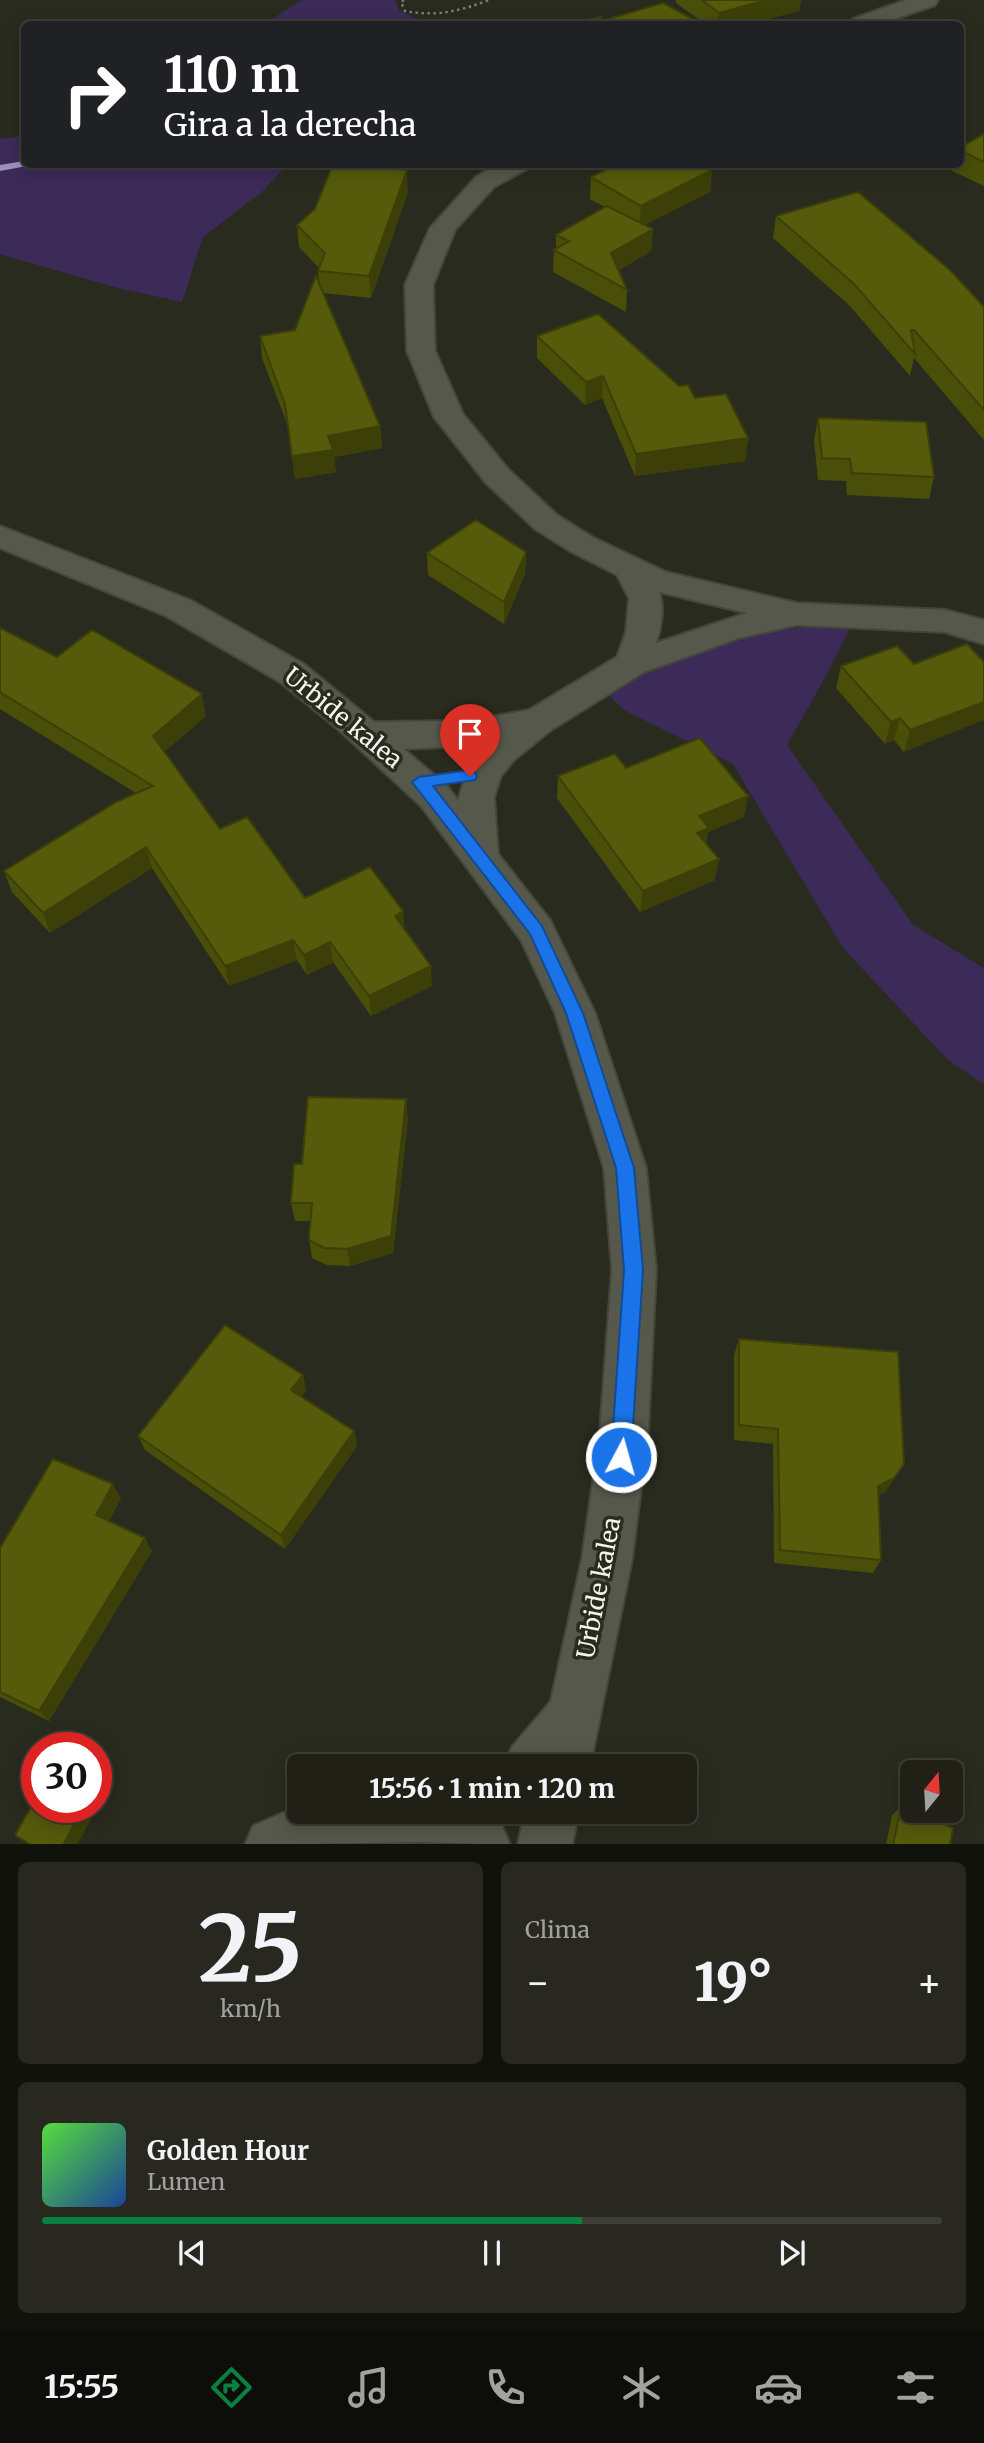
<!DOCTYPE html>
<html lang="es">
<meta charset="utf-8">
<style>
:root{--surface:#202017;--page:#282820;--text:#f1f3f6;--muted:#a2a3a1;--line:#3d3e36;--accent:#0b8043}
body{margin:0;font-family:Merriweather,serif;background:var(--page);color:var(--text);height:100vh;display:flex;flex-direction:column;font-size:26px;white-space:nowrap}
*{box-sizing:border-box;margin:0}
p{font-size:23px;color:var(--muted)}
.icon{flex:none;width:38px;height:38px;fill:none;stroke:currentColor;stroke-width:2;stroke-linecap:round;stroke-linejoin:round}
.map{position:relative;height:1844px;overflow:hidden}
.panel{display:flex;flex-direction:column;gap:18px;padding:18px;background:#12120d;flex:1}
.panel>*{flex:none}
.hud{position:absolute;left:21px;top:21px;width:943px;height:147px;border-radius:10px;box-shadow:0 4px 18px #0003,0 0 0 2px var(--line);background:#202124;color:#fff;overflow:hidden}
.needle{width:46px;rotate:18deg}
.tools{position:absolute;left:900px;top:1760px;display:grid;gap:14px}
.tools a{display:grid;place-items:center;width:63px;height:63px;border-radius:10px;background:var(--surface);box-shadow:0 4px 18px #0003,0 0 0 2px var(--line);font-size:35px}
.speed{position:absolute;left:21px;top:1732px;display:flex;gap:14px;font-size:35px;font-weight:700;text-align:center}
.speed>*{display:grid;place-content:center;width:91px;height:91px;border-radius:50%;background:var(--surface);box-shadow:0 4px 18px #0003,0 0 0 2px var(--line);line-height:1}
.speed .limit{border:10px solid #d22;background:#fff;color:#111}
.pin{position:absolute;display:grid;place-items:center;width:60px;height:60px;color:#fff;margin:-72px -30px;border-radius:50% 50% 50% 0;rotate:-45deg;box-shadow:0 0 7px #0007}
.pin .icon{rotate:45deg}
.me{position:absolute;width:77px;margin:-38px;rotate:6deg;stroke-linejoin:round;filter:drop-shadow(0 0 5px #0008)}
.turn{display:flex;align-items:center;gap:24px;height:147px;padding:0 28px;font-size:32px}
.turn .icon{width:91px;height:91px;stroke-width:2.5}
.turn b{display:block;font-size:49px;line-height:60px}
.big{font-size:52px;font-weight:800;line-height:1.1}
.panel .card{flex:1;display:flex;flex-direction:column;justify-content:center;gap:10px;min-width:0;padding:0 24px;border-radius:10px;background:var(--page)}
.panel .dial{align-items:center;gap:0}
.dial b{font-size:91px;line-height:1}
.song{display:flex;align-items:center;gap:21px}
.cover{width:84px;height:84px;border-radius:10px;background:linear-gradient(135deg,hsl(110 70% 55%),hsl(220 70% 35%))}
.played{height:7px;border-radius:4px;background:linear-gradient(90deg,var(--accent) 60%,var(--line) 60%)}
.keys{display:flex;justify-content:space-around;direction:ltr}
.heat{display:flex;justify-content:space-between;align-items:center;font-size:38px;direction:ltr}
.panel .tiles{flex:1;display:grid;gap:18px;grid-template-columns:1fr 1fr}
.card:last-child{grid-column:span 2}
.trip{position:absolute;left:287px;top:1754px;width:410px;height:70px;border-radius:10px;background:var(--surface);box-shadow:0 4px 18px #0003,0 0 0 2px var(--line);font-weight:800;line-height:70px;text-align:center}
.tabs{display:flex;height:112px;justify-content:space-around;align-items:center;background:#0d0d09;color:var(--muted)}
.tabs .icon{width:49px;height:49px}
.tabs .selected{color:var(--accent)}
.tabs b{font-size:32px;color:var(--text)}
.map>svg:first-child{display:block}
.green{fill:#3c2a59}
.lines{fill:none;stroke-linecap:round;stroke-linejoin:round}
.stream{fill:#9f90b8;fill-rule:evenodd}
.street-casing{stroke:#44463b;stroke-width:4}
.path{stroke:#7b7c72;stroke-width:2.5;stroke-dasharray:2.5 3.5;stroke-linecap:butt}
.street{fill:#56584b;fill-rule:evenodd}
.wall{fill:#494e09}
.shaded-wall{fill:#3c4008}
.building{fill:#555b0b;stroke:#3c4008;stroke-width:2}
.route{fill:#1a73e8;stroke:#114b97;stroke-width:2}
.labels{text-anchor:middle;stroke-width:7;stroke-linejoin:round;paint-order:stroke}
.street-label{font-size:24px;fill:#f4f5ed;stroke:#2a2b1f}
</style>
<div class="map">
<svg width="984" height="1845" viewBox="0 0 984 1845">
<rect width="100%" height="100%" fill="#2a2b1f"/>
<path class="green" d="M 302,0 L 395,0 L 399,10 L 417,19 L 422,24 L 264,24 Z
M 24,136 L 24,164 L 287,165 L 263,191 L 203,237 L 182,302 L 118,288 L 0,254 L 0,139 Z
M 817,626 L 851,626 L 826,676 L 787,745 L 913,925 L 984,968 L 984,1084 L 948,1060 L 843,948 L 733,764 L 624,710 L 606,692 C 674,657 741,632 817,626 Z"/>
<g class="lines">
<path class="stream" d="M 24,161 L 27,166 L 0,171 L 0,165 Z"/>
<g class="street-casing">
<path id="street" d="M 906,0 L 938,0 L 935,5 L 881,24 L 850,24 L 853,19 Z
M 498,164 L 530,164 L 527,169 L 494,187 L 455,230 L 433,285 L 435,351 L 463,414 L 508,469 L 557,515 L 592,537 L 666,572 L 797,603 L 945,610 L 984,620 L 984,644 L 945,632 L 797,625 L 739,638 L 644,672 L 551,730 L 513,761 L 501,776 L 494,797 L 498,854 L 550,920 L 595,1013 L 646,1168 L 656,1270 L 648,1432 L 632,1559 L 590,1766 L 504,1766 L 512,1747 L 551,1701 L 582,1559 L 600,1432 L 612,1270 L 604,1168 L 555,1013 L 521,940 L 421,806 L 339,730 L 280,682 L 166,616 L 0,548 L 0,526 L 190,600 L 304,664 L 374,722 L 468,721 L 529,710 L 617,657 L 626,632 L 629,598 L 617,575 L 570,551 L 535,529 L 486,483 L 434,417 L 407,351 L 405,285 L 430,228 L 476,177 ZM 659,592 L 747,613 L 656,643 C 661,629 665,606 659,592 ZM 486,745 L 467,771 L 458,801 L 447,786 L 404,749 Z
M 300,1811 L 475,1811 L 502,1826 L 510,1845 L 422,1842 L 245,1845 L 253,1826 L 283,1813 Z
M 525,1811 L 579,1811 L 572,1845 L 518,1845 Z"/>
</g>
<path class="path" d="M 404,0 L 401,2 L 405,11 C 436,17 460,11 489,0"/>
<use href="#street" class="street"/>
</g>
<path class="wall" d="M 676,0 L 801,0 L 799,11 L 749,24 L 705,24 L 676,3 Z
M 984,134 L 984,186 L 952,171 L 953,164 L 961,164 L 961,147 Z
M 712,170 L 710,192 L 644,225 L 653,229 L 651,251 L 619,270 L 627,290 L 626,312 L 553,272 L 554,250 L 556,249 L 556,235 L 605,207 L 590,199 L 591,177 Z
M 408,192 L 371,298 L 323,293 L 380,426 L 382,448 L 334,457 L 336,472 L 295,479 L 288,426 L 262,358 L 260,336 L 295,330 L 319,284 L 318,271 L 319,268 L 299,247 L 297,225 Z
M 776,216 L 984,307 L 984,440 L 914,358 L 910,376 L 850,306 L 773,238 Z
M 537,336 L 679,386 L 748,438 L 745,461 L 635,476 L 602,398 L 585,405 L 537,358 Z
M 818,418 L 934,477 L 929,499 L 847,495 L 846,481 L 818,480 L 814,441 Z
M 526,552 L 525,574 L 504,624 L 428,575 L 427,553 Z
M 0,628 L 57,657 L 206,716 L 164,752 L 220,829 L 305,898 L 405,930 L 432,986 L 371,1016 L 333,962 L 307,975 L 297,960 L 229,986 L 152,868 L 50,933 L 12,892 L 4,871 L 136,793 L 0,709 Z
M 984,662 L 904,752 L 894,740 L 885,744 L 836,688 L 841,666 Z
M 626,768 L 744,817 L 708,832 L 706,844 L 715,880 L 640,912 L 557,798 L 558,776 Z
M 408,1118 L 393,1253 L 350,1266 L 327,1265 L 312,1258 L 309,1240 L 311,1221 L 295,1221 L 291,1203 L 302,1164 Z
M 739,1339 L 904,1464 L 885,1492 L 878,1496 L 881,1560 L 873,1573 L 774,1563 L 773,1444 L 734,1440 L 734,1355 Z
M 303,1375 L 306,1391 L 301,1397 L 354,1431 L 357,1446 L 285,1549 L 145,1450 L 138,1436 Z
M 121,1498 L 109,1521 L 152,1551 L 49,1721 L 0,1697 L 0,1548 Z
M 901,1807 L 950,1845 L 886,1845 L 892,1815 Z"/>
<path class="shaded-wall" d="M 766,0 L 801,0 L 799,11 L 749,24 L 717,24 L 719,13 Z
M 407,170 L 408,192 L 371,298 L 369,276 Z
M 712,170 L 710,192 L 639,228 L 641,206 Z
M 653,229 L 651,251 L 610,275 L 611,253 Z
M 603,376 L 602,398 L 585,405 L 586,382 Z
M 380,426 L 382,448 L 334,457 L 336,472 L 295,479 L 292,456 L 328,436 Z
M 748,438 L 745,461 L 635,476 L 636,454 Z
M 526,552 L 525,574 L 504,624 L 504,602 Z
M 202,694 L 206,716 L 158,757 L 153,736 Z
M 984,702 L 984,720 L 904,752 L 910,730 Z
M 900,718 L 894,740 L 885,744 L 891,722 Z
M 748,796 L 744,817 L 708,832 L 706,849 L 694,854 L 699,816 Z
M 146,847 L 152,868 L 50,933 L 43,913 Z
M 719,859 L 715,880 L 640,912 L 643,891 Z
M 403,911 L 405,932 L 395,916 Z
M 293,940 L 297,960 L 229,986 L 225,966 Z
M 330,942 L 333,962 L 307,975 L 304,955 Z
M 431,966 L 432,986 L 371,1016 L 369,996 Z
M 406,1099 L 408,1118 L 393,1253 L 350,1266 L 347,1249 Z
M 303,1375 L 306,1391 L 295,1406 L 291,1390 Z
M 354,1431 L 357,1446 L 285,1549 L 281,1535 Z
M 904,1464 L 885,1492 L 870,1500 L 878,1486 Z
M 113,1484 L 121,1498 L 104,1529 L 96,1515 Z
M 145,1538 L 152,1551 L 49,1721 L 39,1711 Z
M 98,1781 L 107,1790 L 77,1845 L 63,1845 L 83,1808 L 96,1808 L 96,1784 Z"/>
<path class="building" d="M 702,0 L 766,0 L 719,13 Z
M 663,3 L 702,24 L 573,24 L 603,16 L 595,23 Z
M 984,134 L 984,162 L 961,151 L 961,147 Z
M 333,164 L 407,170 L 369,276 L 318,271 L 325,253 L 297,225 L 315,209 Z
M 617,164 L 702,164 L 712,170 L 641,206 L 591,177 Z
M 858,192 L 951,271 L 984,307 L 984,410 L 914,330 L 911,330 L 915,354 L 854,284 L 776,216 Z
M 607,206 L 653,229 L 611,253 L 627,290 L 554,250 L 569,241 L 556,235 Z
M 316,276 L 380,426 L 328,436 L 333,450 L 292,456 L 285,404 L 260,336 L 295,330 Z
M 598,314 L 679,386 L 688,385 L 695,398 L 726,394 L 748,438 L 636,454 L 603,376 L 586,382 L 537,336 Z
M 818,418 L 926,422 L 934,477 L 852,473 L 850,459 L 822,458 Z
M 476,520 L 526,552 L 504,602 L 427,553 Z
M 0,628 L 57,657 L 92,630 L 202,694 L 153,736 L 220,829 L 247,817 L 305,898 L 370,867 L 403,911 L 395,916 L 431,966 L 369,996 L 330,942 L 304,955 L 293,940 L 225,966 L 146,847 L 43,913 L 4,871 L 118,801 L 153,786 L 0,692 Z
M 967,644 L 984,662 L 984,702 L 910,730 L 900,718 L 891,722 L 841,666 L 897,646 L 914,664 Z
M 700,738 L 748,796 L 699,816 L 709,828 L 697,833 L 719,859 L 643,891 L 558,776 L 615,754 L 626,768 Z
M 308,1097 L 406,1099 L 391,1236 L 347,1249 L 324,1248 L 309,1240 L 312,1203 L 291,1203 L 294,1164 L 302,1164 Z
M 225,1325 L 303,1375 L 291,1390 L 354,1431 L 281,1535 L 138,1436 Z
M 739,1339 L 898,1352 L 904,1464 L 894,1478 L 878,1486 L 881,1560 L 780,1550 L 778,1429 L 739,1425 Z
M 53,1459 L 113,1484 L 96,1515 L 145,1538 L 39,1711 L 0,1692 L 0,1548 Z
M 37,1797 L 37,1808 L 83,1808 L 63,1845 L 31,1845 L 15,1835 Z
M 901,1807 L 953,1828 L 950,1845 L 893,1845 Z"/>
<path class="route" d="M 470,770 L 475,772 L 477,776 L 475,780 L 433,786 L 542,926 L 583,1013 L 634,1168 L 643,1270 L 631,1457 L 628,1464 L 621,1467 L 614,1464 L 611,1457 L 624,1270 L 616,1168 L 566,1013 L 530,934 L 412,782 L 419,777 Z"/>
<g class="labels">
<g class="street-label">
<text transform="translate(343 718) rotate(39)" y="8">Urbide kalea</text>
<text transform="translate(599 1588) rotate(-79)" y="8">Urbide kalea</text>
</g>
</g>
</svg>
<div class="tools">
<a><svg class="needle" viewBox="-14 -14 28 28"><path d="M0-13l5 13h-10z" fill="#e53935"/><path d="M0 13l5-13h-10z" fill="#a2a3a1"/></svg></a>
</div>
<div class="speed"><div class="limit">30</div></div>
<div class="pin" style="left:470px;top:776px;background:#d93025"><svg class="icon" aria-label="arrive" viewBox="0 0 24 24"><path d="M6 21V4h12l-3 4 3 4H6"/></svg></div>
<svg class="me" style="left:621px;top:1457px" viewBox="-20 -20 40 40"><circle r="17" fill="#1a73e8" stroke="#fff" stroke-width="3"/><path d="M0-11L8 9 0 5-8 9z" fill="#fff"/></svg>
<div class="trip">15:56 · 1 min · 120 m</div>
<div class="hud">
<div class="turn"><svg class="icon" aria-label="right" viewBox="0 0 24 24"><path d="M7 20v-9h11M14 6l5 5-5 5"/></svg><div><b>110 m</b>Gira a la derecha</div></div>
</div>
</div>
<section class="panel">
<div class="tiles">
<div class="card dial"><b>25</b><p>km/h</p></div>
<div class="card"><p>Clima</p>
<div class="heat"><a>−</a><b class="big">19°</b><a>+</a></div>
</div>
<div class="card">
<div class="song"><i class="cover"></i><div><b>Golden Hour</b><p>Lumen</p></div></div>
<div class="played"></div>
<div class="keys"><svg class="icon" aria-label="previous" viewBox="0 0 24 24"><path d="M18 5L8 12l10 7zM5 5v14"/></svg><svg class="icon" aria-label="pause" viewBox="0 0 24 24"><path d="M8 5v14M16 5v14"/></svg><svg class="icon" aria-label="next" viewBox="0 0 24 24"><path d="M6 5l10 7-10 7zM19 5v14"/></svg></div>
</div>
</div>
</section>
<nav class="tabs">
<b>15:55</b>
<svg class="icon selected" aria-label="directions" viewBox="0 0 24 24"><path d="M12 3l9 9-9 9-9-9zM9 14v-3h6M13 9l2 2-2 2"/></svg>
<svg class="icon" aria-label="music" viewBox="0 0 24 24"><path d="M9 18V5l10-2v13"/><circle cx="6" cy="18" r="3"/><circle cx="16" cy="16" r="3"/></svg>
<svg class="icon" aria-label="phone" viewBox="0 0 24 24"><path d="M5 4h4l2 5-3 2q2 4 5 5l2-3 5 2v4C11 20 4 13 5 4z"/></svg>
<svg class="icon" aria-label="climate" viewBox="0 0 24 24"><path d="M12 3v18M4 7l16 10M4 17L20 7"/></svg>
<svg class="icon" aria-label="car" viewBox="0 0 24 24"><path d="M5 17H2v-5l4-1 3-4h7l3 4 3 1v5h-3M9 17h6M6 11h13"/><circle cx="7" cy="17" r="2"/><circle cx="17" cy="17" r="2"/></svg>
<svg class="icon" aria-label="filters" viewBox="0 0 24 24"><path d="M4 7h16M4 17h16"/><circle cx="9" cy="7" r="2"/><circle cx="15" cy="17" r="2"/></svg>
</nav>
